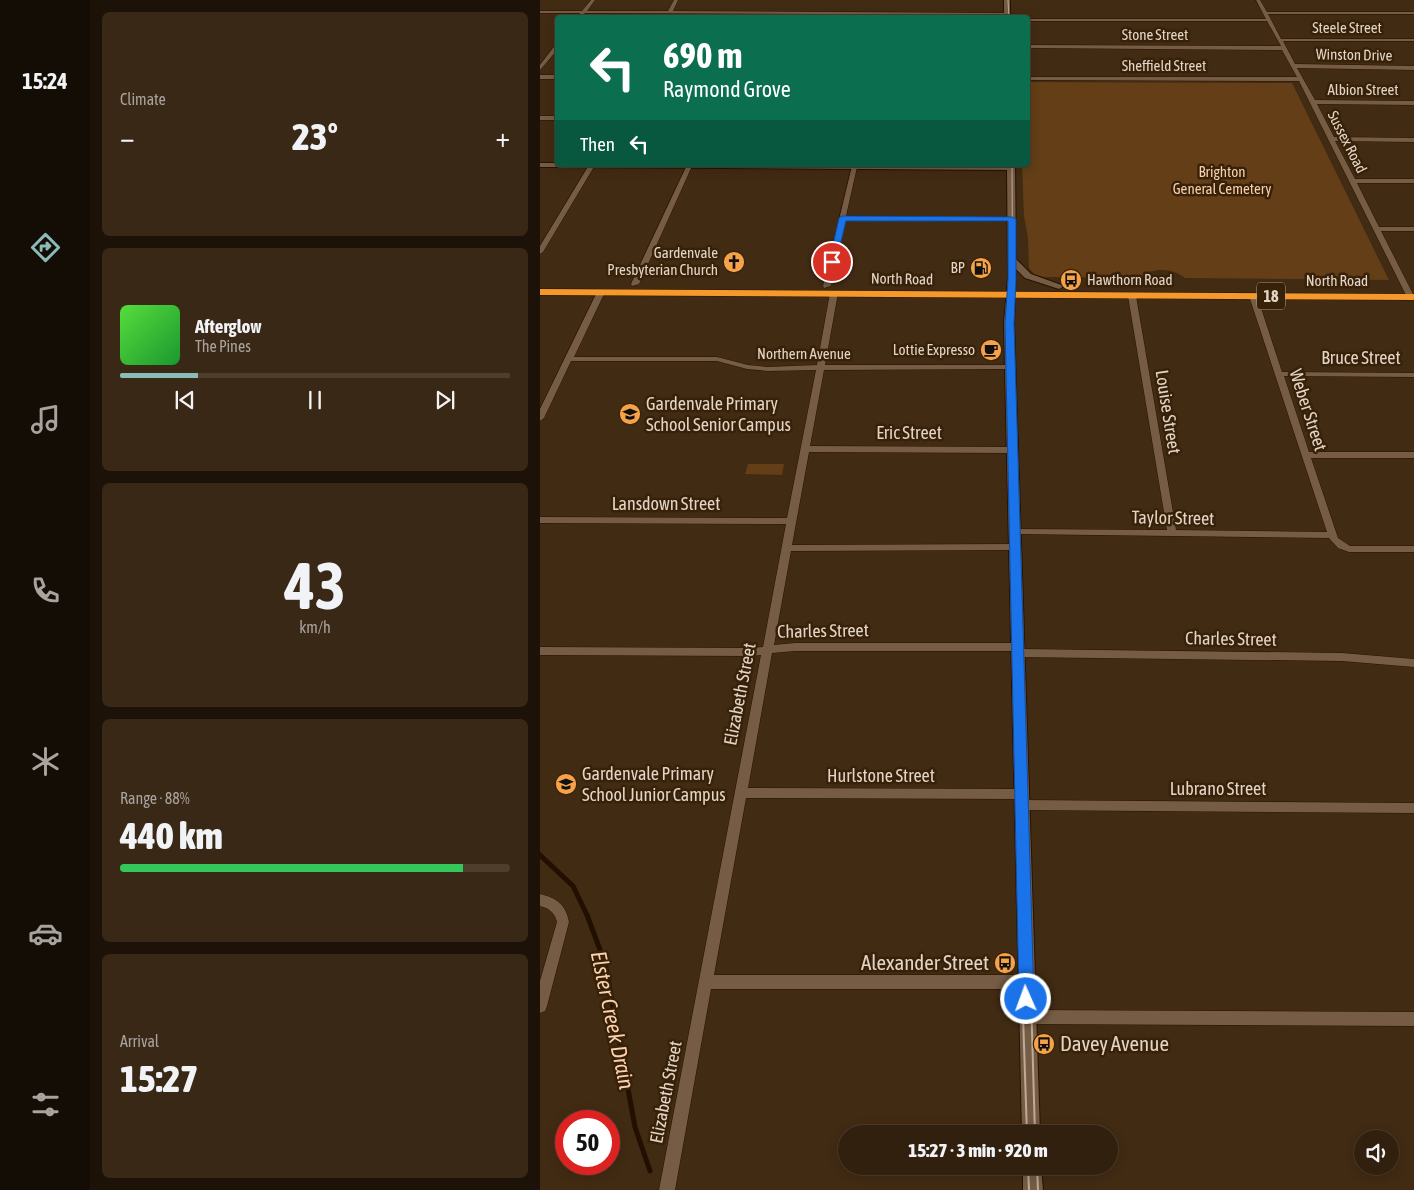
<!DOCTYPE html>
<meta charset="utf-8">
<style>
:root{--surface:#32200e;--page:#3a2817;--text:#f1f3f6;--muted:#a8a39e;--line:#4d3e2e;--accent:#8bbbb9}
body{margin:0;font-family:"Asap Condensed",sans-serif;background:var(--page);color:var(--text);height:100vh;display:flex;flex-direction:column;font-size:19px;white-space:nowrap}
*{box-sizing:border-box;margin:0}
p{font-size:16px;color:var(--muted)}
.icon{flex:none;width:28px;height:28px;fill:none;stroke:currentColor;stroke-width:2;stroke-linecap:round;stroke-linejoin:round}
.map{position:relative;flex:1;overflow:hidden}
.side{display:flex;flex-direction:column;gap:12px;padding:12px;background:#1c1208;width:450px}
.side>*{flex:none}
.banner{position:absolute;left:15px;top:15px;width:475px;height:152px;border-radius:5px;box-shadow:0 2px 12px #0003,0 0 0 1px var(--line);background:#0b6e4f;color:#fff;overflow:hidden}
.buttons{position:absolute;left:814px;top:1130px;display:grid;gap:10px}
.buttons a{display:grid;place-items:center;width:45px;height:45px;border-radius:50%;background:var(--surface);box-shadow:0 2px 12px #0003,0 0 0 1px var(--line);font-size:25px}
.speed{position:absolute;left:15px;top:1110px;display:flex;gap:10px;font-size:25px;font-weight:700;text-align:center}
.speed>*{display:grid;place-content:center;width:65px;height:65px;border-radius:50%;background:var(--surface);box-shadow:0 2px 12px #0003,0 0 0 1px var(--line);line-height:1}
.speed .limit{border:8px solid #d22;background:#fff;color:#111}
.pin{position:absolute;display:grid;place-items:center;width:42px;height:42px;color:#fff;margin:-21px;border:2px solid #fff;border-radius:50%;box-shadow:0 1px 5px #0007}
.me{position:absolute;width:55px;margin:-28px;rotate:358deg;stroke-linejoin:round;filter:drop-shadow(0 0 4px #0008)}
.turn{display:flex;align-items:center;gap:18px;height:105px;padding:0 25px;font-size:22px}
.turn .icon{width:65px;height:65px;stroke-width:2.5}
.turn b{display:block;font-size:35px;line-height:42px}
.then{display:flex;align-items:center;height:48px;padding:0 25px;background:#0003;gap:10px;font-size:19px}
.big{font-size:38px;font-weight:800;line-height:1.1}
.side .card{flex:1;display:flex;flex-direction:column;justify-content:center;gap:8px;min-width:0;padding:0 18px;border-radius:8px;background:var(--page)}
.side .dial{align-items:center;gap:0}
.dial b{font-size:65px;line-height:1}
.song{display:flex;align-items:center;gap:15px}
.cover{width:60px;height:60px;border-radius:8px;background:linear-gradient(135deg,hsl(110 70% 55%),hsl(130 70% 35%))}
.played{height:5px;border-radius:2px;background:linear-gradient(90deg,var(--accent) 20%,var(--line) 20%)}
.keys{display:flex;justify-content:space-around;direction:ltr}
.heat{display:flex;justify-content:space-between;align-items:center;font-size:28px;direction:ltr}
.charge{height:8px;border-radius:4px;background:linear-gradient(90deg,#34c759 88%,var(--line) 0)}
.trip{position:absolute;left:298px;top:1125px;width:280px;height:50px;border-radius:25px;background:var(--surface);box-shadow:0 2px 12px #0003,0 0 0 1px var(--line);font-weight:800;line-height:50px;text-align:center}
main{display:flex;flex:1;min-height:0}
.tab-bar{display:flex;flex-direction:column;width:90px;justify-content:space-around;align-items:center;background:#140d06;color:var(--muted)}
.tab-bar .icon{width:35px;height:35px}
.tab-bar .active{color:var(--accent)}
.tab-bar b{font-size:22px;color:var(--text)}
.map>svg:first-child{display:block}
.green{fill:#633e16}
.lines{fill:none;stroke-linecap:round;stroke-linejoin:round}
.stream{stroke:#230f00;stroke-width:5}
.street-casing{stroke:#281200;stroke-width:1}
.secondary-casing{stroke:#281200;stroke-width:2}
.highway-casing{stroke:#281200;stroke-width:1}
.street{fill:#765c44;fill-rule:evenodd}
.secondary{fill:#765c44;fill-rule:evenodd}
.highway{fill:#f6992b;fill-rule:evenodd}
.tram-far1{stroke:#bcab9b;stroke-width:1}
.tram{stroke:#bcab9b;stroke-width:2}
.route{fill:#1a73e8;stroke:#114b97}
.labels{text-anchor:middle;stroke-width:5;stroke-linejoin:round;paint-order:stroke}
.far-street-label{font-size:15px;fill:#e3d4c6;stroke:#372109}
.far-park-label{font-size:15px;fill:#f7cea9;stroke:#372109}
.far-poi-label{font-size:15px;fill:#e3d4c6;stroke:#372109;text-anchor:end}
.shield{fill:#372109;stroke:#af9e8d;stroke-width:1}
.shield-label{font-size:16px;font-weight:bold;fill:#e3d4c6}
.street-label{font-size:18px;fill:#e3d4c6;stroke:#372109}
.poi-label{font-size:18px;fill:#e3d4c6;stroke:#372109;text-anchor:start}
.near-poi-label{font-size:21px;fill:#e3d4c6;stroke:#372109;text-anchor:end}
.near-water-label{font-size:22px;font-style:italic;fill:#fbd2ad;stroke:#372109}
</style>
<main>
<nav class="tab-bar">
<b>15:24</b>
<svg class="icon active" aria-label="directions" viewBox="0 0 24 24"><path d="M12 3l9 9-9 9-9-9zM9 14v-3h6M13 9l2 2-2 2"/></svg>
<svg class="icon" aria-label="music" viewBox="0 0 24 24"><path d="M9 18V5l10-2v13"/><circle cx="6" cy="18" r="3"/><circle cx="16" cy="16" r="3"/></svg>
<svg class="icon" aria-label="phone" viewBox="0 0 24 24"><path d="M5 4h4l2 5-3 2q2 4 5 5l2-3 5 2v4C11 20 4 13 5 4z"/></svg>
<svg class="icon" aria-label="climate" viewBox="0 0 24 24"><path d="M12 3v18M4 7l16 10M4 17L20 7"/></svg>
<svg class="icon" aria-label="car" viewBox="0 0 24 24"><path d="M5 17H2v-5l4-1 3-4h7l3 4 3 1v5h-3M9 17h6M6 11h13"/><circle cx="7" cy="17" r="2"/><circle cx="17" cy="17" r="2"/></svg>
<svg class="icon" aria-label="filters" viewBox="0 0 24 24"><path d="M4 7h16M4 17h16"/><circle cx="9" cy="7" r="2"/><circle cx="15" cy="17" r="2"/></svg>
</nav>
<section class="side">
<div class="card"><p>Climate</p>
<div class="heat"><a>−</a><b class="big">23°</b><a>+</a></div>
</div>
<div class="card">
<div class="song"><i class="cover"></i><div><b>Afterglow</b><p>The Pines</p></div></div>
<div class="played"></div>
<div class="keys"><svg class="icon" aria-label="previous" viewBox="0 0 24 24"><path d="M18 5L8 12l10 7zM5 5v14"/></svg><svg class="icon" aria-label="pause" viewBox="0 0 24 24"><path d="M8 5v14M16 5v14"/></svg><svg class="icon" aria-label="next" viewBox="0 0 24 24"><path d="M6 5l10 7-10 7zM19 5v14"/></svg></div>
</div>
<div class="card dial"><b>43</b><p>km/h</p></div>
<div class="card"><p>Range · 88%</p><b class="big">440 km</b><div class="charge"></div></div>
<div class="card"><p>Arrival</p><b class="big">15:27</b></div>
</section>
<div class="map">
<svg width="874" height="1190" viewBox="0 0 874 1190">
<rect width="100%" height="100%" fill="#422b13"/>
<path class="green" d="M 488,82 L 752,83 L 849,280 L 645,278 C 635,269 611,266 602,278 L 504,277 L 494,274 L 489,268 L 488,238 L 484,216 L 482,165 L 488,165 Z
M 208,464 L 244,464 L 242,475 L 205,474 Z"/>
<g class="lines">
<path class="stream" d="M 0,855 L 33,886 L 47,915 L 65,963 L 95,1127 L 110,1171"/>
<g class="street-casing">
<path id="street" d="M 51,0 L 55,0 L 47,11 L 128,11 L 134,0 L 138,0 L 133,11 L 467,13 L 469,14 L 467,15 L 45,13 L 41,16 L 39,15 L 40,13 L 0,13 L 0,11 L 42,11 Z
M 716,0 L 720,0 L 727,12 L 874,12 L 874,14 L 728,14 L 741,39 L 874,39 L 874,41 L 743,41 L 755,64 L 874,66 L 874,70 L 757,68 L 775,100 L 874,101 L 874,105 L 777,104 L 794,137 L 874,138 L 874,142 L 795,141 L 815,179 L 874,179 L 874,183 L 817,183 L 839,227 L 874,227 L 874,231 L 841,231 L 874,296 L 874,299 L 867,297 L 759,81 L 488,80 L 488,77 L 757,77 L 742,50 L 488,48 L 488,45 L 741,46 L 727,21 L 488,21 L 488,19 L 726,19 Z
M 16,44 L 18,44 L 18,49 L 0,70 L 0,65 Z
M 0,75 L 18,75 L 18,79 L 0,79 Z
M 0,116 L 18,116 L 18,120 L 0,120 Z
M 49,165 L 55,165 L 3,252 L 0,254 L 0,246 Z
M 147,165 L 152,166 L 99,284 L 92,286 L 91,284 Z
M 312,166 L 317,167 L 306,216 L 472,217 L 475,219 L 472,221 L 305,220 L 291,286 L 284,288 L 283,286 Z
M 58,290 L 65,292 L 34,357 L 177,357 L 208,365 L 228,367 L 277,365 L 290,293 L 294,291 L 298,293 L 285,365 L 470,365 L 474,367 L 470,369 L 284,370 L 270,446 L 472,447 L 476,450 L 472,453 L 269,452 L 252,545 L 474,544 L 479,547 L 474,550 L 251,551 L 234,645 L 255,643 L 477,643 L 481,644 L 482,647 L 481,649 L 802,653 L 874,659 L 874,667 L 802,661 L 477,657 L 473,656 L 472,653 L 473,651 L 255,651 L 232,653 L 208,788 L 481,789 L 485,790 L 487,794 L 485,798 L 481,799 L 206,798 L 174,975 L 486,975 L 491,977 L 493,982 L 491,987 L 486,989 L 171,989 L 135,1190 L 119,1190 L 221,655 L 210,656 L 0,655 L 0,647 L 210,648 L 223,647 L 246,524 L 0,523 L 0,517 L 247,518 L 276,370 L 228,371 L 207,369 L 177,361 L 31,361 L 4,418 L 0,421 L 0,409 Z
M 589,294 L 596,296 L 636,530 L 787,532 L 709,296 L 713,294 L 717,296 L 742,372 L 874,373 L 874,377 L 744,376 L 769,452 L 874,452 L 874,458 L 771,458 L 798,538 L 810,546 L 874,546 L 874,552 L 809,552 L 798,548 L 789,538 L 471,534 L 469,532 L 471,530 L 474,529 L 627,530 L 588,296 Z
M 481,800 L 874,803 L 874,813 L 481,810 L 477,809 L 475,805 L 477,801 Z
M 0,894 C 17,898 26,905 29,922 L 7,1006 L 5,1011 L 0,1013 L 0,981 L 17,922 C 15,913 9,908 0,906 Z
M 487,1010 L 874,1012 L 874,1026 L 487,1024 L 482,1022 L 480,1017 L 482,1012 Z"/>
</g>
<g class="secondary-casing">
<path id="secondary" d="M 464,0 L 470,0 L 470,18 L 464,18 Z
M 0,163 L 18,163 L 18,165 L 22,165 L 18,167 L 0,167 Z
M 22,165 L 475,165 L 476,259 L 491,274 L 524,286 L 519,289 L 485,278 L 476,269 L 474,323 L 500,1134 L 482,1134 L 464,323 L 468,278 L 467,170 L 26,167 Z
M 483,1166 L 501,1166 L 503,1190 L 483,1190 Z"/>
</g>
<g class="highway-casing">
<path id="highway" d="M 0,289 L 874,294 L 874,300 L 0,295 Z"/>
</g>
<use href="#street" class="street"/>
<use href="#secondary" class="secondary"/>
<use href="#highway" class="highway"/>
<path class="tram-far1" d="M 468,0 L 469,18
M 472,165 L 473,368 L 486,827"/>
<path class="tram" d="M 486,826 L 495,1134
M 481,956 L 487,1134
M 488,1166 L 489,1190
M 497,1166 L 498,1190"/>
</g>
<path class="route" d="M 302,216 L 472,217 L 476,219 L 476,280 L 474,323 L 494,999 L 492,1005 L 486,1007 L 481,1005 L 479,999 L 465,323 L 468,280 L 468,221 L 306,221 L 296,262 L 292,265 L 289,262 L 299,218 Z"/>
<defs>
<g id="church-disc" transform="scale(1.125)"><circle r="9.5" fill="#f6a248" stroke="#372109"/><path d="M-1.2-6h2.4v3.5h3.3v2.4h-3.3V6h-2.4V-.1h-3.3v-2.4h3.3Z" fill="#111"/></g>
<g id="fuel-disc" transform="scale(1.125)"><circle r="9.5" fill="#f6a248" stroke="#372109"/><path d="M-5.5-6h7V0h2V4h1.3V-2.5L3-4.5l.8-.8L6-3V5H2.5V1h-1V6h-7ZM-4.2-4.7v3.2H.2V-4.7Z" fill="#111"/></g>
<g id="bus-disc" transform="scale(1.125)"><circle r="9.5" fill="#f6a248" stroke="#372109"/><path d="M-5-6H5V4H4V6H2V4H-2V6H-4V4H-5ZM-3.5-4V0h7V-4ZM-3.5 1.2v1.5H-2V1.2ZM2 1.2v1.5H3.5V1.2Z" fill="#111"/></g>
<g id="cafe-disc" transform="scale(1.125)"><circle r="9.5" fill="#f6a248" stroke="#372109"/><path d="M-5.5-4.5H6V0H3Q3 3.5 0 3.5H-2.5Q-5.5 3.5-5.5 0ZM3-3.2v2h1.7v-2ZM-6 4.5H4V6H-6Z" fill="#111"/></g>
<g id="school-disc" transform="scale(1.125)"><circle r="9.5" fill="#f6a248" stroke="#372109"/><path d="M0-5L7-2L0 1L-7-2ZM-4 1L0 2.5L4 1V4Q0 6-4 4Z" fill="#111"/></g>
</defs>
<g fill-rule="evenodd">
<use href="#church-disc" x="194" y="262"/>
<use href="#fuel-disc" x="441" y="268"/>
<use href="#bus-disc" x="531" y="280"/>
<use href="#cafe-disc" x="451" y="350"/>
<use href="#school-disc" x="90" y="414"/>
<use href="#school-disc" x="26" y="784"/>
<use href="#bus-disc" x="465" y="963"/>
<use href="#bus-disc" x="504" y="1044"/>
</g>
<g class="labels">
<g class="far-street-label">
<text x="807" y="33">Steele Street</text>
<text x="615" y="40">Stone Street</text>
<text transform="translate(814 55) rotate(1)" y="5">Winston Drive</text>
<text x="624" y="71">Sheffield Street</text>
<text x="823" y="95">Albion Street</text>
<text transform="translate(807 142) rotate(63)" y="5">Sussex Road</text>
<text transform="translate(362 279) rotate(1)" y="5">North Road</text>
<text x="797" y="286">North Road</text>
<text x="264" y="359">Northern Avenue</text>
</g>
<g class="far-park-label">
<text x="682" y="177">Brighton<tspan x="682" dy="17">General Cemetery</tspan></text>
</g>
<g class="far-poi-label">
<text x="178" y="258">Gardenvale<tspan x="178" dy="17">Presbyterian Church</tspan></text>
<text x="425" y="273">BP</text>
<text x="547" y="285" text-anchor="start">Hawthorn Road</text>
<text x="435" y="355">Lottie Expresso</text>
</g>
<rect class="shield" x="717" y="282.5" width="28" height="27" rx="4"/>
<g class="shield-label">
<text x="731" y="302">18</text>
</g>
<g class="street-label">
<text x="821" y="364">Bruce Street</text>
<text transform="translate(768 410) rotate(72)" y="6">Weber Street</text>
<text transform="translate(628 412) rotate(81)" y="6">Louise Street</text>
<text x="369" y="439">Eric Street</text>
<text x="126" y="510">Lansdown Street</text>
<text transform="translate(633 518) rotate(1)" y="6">Taylor Street</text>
<text transform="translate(283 631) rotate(-1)" y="6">Charles Street</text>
<text transform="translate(691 639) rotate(1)" y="6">Charles Street</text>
<text transform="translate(200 694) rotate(-79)" y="6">Elizabeth Street</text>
<text x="341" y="782">Hurlstone Street</text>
<text x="678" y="795">Lubrano Street</text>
<text transform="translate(126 1092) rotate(-79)" y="6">Elizabeth Street</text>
</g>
<g class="poi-label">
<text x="106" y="410">Gardenvale Primary<tspan x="106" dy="21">School Senior Campus</tspan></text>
<text x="42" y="780">Gardenvale Primary<tspan x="42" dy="21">School Junior Campus</tspan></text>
</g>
<g class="near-poi-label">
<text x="449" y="970">Alexander Street</text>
<text x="520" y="1051" text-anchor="start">Davey Avenue</text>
</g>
<g class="near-water-label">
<text transform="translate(73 1020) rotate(78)" y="8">Elster Creek Drain</text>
</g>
</g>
</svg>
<div class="buttons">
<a><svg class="icon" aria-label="sound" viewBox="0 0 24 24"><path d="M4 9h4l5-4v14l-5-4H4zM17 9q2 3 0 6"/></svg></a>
</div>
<div class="speed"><div class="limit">50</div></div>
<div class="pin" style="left:292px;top:262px;background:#d93025"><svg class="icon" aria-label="arrive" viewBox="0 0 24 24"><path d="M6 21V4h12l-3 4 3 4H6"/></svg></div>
<svg class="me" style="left:486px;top:999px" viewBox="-20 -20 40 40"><circle r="17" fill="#1a73e8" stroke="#fff" stroke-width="3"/><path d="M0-11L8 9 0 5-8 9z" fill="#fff"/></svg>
<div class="trip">15:27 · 3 min · 920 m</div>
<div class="banner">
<div class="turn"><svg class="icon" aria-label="left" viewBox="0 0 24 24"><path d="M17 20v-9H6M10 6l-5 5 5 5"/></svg><div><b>690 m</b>Raymond Grove</div></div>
<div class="then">Then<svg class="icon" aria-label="left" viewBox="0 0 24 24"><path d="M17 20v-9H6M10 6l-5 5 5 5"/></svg></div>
</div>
</div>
</main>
